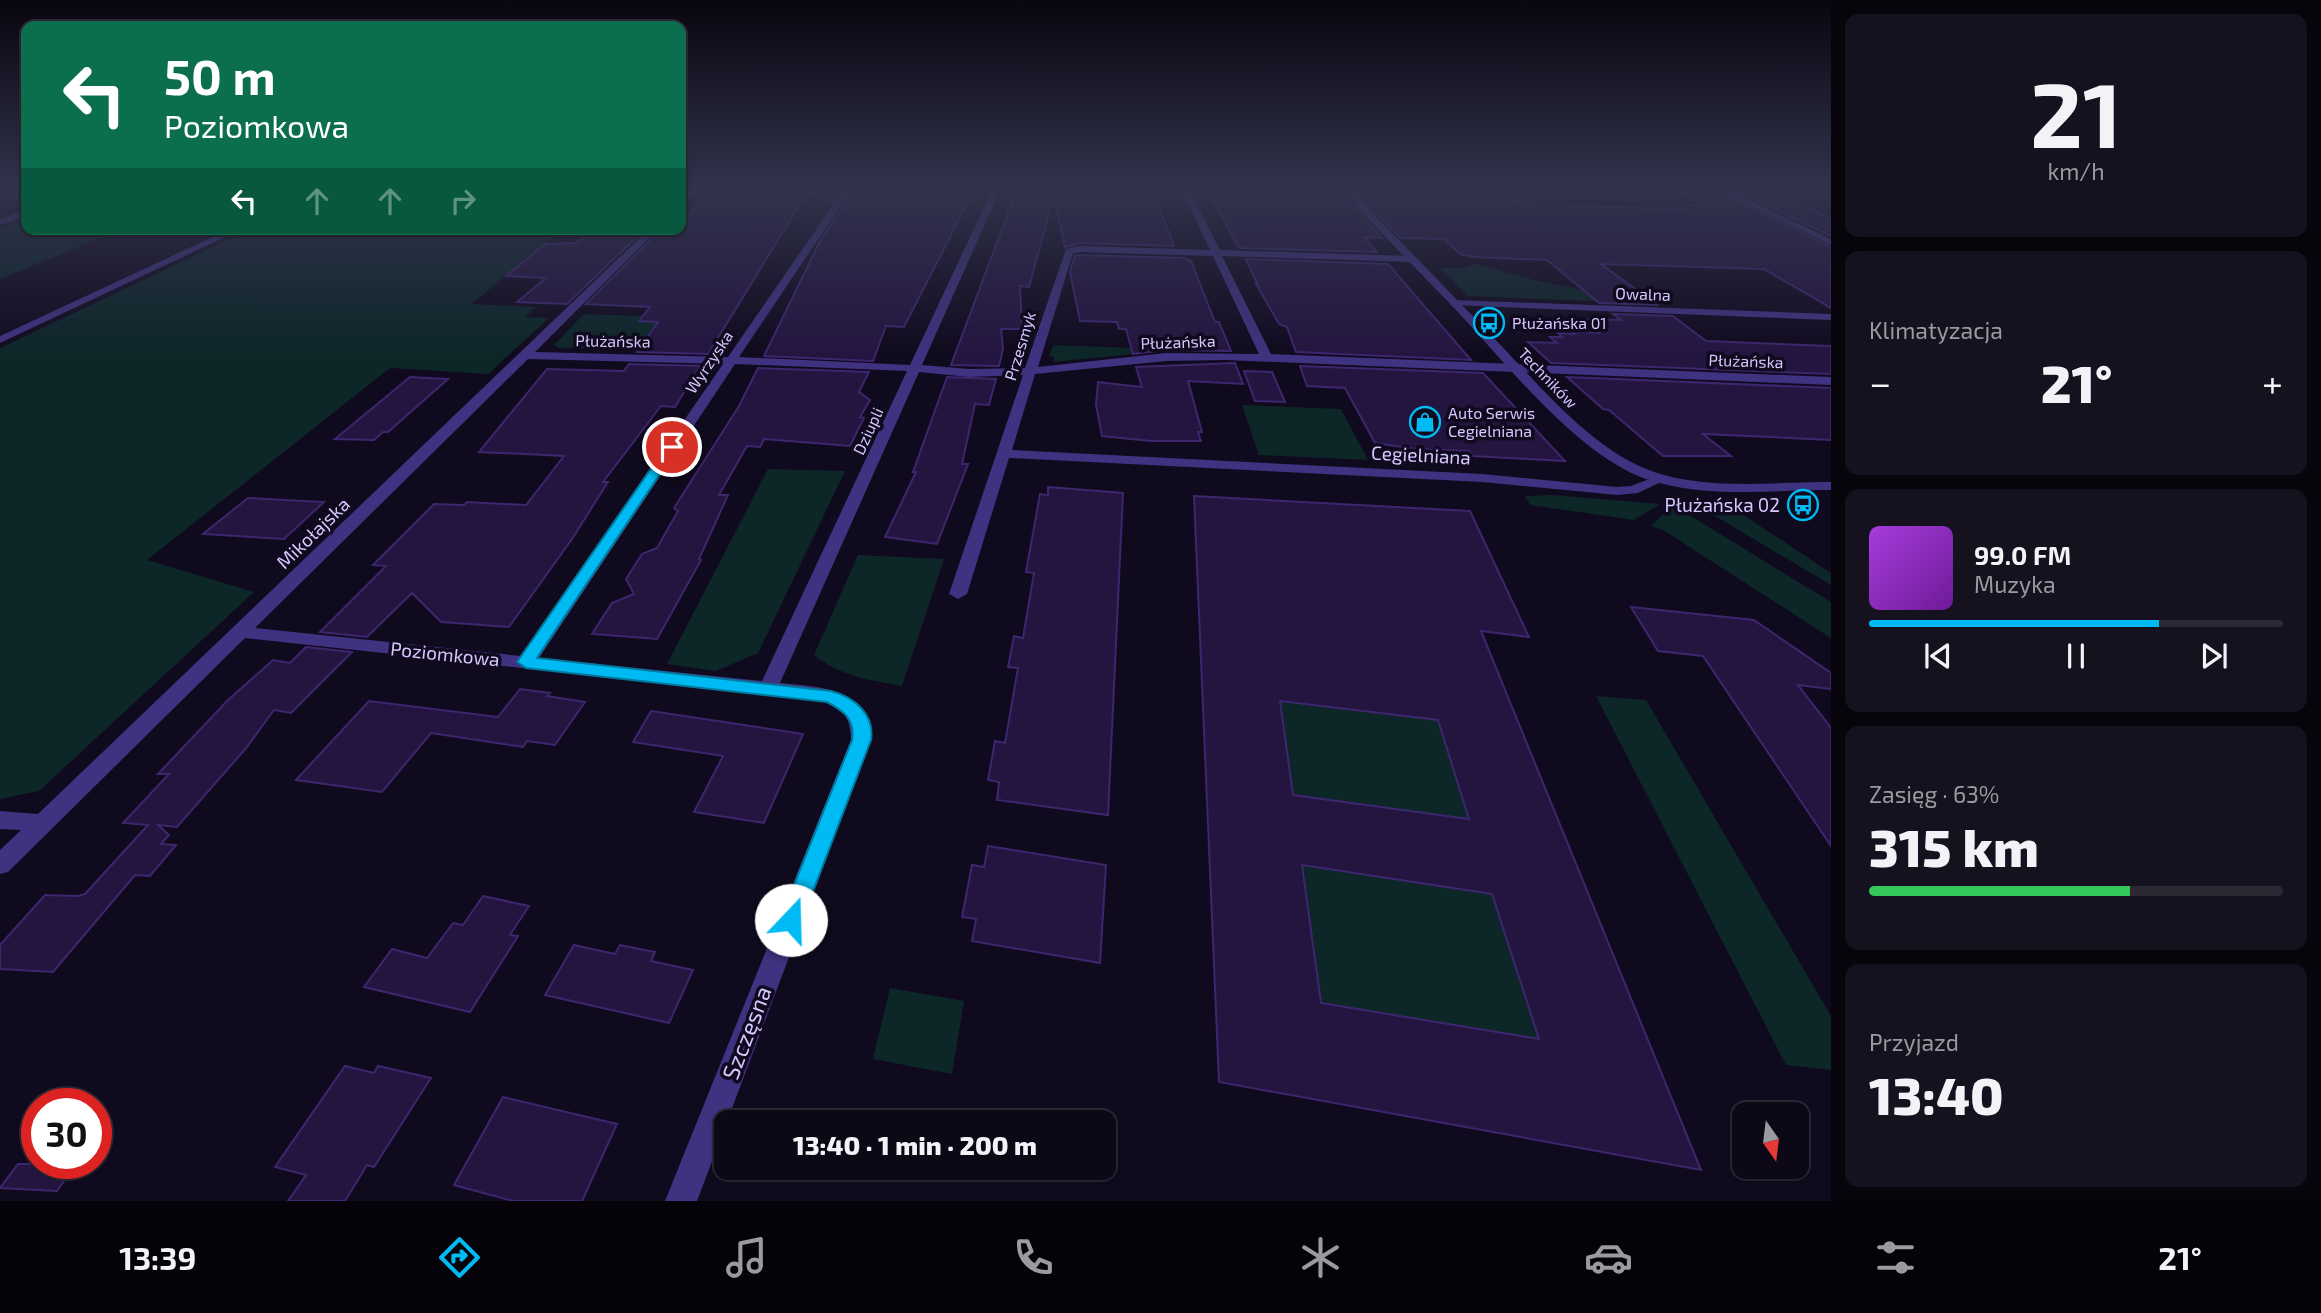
<!DOCTYPE html>
<html lang="pl">
<meta charset="utf-8">
<style>
:root{--surface:#0c0816;--page:#15111f;--text:#f1f3f6;--muted:#9a9aa1;--line:#2c2935;--accent:#00bbf3}
body{margin:0;font-family:"Exo 2",sans-serif;background:var(--page);color:var(--text);height:100vh;display:flex;flex-direction:column;font-size:26px;white-space:nowrap}
*{box-sizing:border-box;margin:0}
p{font-size:23px;color:var(--muted)}
.icon{flex:none;width:38px;height:38px;fill:none;stroke:currentColor;stroke-width:2;stroke-linecap:round;stroke-linejoin:round}
.map{position:relative;flex:1;overflow:hidden}
.sheet{display:flex;flex-direction:column;gap:14px;padding:14px;background:#07040c;width:490px}
.sheet>*{flex:none}
.banner{position:absolute;left:21px;top:21px;width:665px;height:214px;border-radius:14px;box-shadow:0 2px 5px #0004,0 0 0 2px var(--line);background:#0b6e4f;color:#fff;overflow:hidden}
.needle{width:46px;rotate:166deg}
.fabs{position:absolute;left:1732px;top:1102px;display:grid;gap:14px}
.fabs a{display:grid;place-items:center;width:77px;height:77px;border-radius:14px;background:var(--surface);box-shadow:0 2px 5px #0004,0 0 0 2px var(--line);font-size:35px}
.speed{position:absolute;left:21px;top:1088px;display:flex;gap:14px;font-size:35px;font-weight:700;text-align:center}
.speed>*{display:grid;place-content:center;width:91px;height:91px;border-radius:50%;background:var(--surface);box-shadow:0 2px 5px #0004,0 0 0 2px var(--line);line-height:1}
.speed .limit{border:10px solid #d22;background:#fff;color:#111}
.pin{position:absolute;display:grid;place-items:center;width:60px;height:60px;color:#fff;margin:-30px;border:4px solid #fff;border-radius:50%;box-shadow:0 2px 7px #0007}
.me{position:absolute;width:77px;margin:-38px;rotate:21deg;stroke-linejoin:round;filter:drop-shadow(0 0 5px #0008)}
.turn{display:flex;align-items:center;gap:24px;height:147px;padding:0 28px;font-size:32px}
.turn .icon{width:91px;height:91px;stroke-width:2.5}
.turn b{display:block;font-size:49px;line-height:60px}
.lanes{display:flex;align-items:center;height:66px;padding:0 28px;background:#0003;justify-content:center;gap:35px;direction:ltr}
.lanes .off{opacity:.35}
.big{font-size:52px;font-weight:800;line-height:1.1}
.sheet .card{flex:1;display:flex;flex-direction:column;justify-content:center;gap:10px;min-width:0;padding:0 24px;border-radius:14px;background:var(--page)}
.sheet .dial{align-items:center;gap:0}
.dial b{font-size:91px;line-height:1}
.song{display:flex;align-items:center;gap:21px}
.cover{width:84px;height:84px;border-radius:10px;background:linear-gradient(135deg,hsl(280 70% 55%),hsl(280 70% 35%))}
.played{height:7px;border-radius:4px;background:linear-gradient(90deg,var(--accent) 70%,var(--line) 70%)}
.keys{display:flex;justify-content:space-around;direction:ltr}
.heat{display:flex;justify-content:space-between;align-items:center;font-size:38px;direction:ltr}
.charge{height:10px;border-radius:5px;background:linear-gradient(90deg,#34c759 63%,var(--line) 0)}
.trip{position:absolute;left:714px;top:1110px;width:402px;height:70px;border-radius:14px;background:var(--surface);box-shadow:0 2px 5px #0004,0 0 0 2px var(--line);font-weight:800;line-height:70px;text-align:center}
.dock{display:flex;height:112px;justify-content:space-around;align-items:center;background:#050309;color:var(--muted)}
.dock .icon{width:49px;height:49px}
.dock .selected{color:var(--accent)}
.dock b{font-size:32px;color:var(--text)}
main{display:flex;flex:1;min-height:0}
.map>svg:first-child{display:block}
.green{fill:#0d2628}
.building{fill:#241540;stroke:#3d266e;stroke-width:2;fill-rule:evenodd}
.lines{fill:none;stroke-linecap:round;stroke-linejoin:round}
.minor{fill:#3f3280;fill-rule:evenodd}
.tertiary{fill:#3f3280;fill-rule:evenodd}
.route{fill:#00bbf3;stroke:#007a9e;stroke-width:2}
.labels{text-anchor:middle;stroke-width:7;stroke-linejoin:round;paint-order:stroke}
.far-street-label{font-size:16px;fill:#d5c8ff;stroke:#100a1e}
.far-poi-label{font-size:16px;fill:#d5c8ff;stroke:#100a1e;text-anchor:start}
.street-label{font-size:19px;fill:#d5c8ff;stroke:#100a1e}
.poi-label{font-size:19px;fill:#d5c8ff;stroke:#100a1e;text-anchor:end}
.near-street-label{font-size:23px;fill:#d5c8ff;stroke:#100a1e}
</style>
<main>
<div class="map">
<svg width="1831" height="1201" viewBox="0 0 1831 1201">
<rect width="100%" height="100%" fill="#100a1e"/>
<path class="green" d="M 1542,186 L 1632,186 L 1655,199 L 1558,197 Z
M 17,222 L 26,222 L 26,229 L 122,229 L 0,279 L 0,228 Z
M 251,229 L 564,229 L 471,304 L 537,307 L 525,317 L 549,318 L 488,374 L 390,368 L 147,560 L 254,592 L 39,791 L 0,799 L 0,348 Z
M 1475,264 L 1542,282 L 1628,298 L 1636,303 L 1468,296 L 1439,268 L 1463,268 Z
M 584,314 L 673,317 L 649,350 L 558,348 L 554,345 Z
M 1053,345 L 1163,349 L 1164,351 L 1053,362 L 1054,357 L 1049,356 Z
M 1242,405 L 1341,409 L 1368,460 L 1259,455 Z
M 768,469 L 845,471 L 758,653 L 716,671 L 667,664 Z
M 1553,495 L 1660,504 L 1634,520 L 1530,505 L 1525,496 Z
M 1695,504 L 1727,504 L 1831,573 L 1831,585 Z
M 1673,505 L 1831,602 L 1831,638 L 1663,530 L 1651,526 Z
M 858,555 L 944,559 L 902,686 C 870,680 840,676 814,655 Z
M 1596,696 L 1646,700 L 1831,1016 L 1831,1070 L 1786,1065 Z
M 1280,701 L 1438,720 L 1470,821 L 1293,797 Z
M 1302,863 L 1491,891 L 1539,1039 L 1321,1003 Z
M 890,988 L 964,1001 L 952,1074 L 873,1059 Z"/>
<path class="building" d="M 861,186 L 976,186 L 904,327 L 886,326 L 873,361 L 764,356 L 821,239 L 856,188 Z
M 1205,186 L 1318,186 L 1324,194 L 1343,194 L 1382,238 L 1364,237 L 1377,252 L 1239,248 Z
M 1670,186 L 1707,186 L 1831,247 L 1831,308 L 1764,269 L 1601,264 L 1657,305 L 1599,303 L 1547,260 L 1474,257 L 1460,254 L 1444,239 L 1401,238 L 1359,195 L 1450,197 L 1442,191 L 1495,191 L 1510,201 L 1532,202 L 1538,205 L 1689,209 L 1682,205 L 1707,206 Z
M 1726,186 L 1763,186 L 1831,218 L 1831,236 Z
M 716,187 L 841,188 L 831,204 L 808,191 L 708,354 L 637,352 L 658,322 L 639,321 L 650,307 L 586,304 L 661,229 L 681,229 L 681,225 Z
M 1064,187 L 1152,190 L 1174,246 L 1081,243 L 1065,247 L 1054,196 L 1029,287 L 1020,286 L 1022,329 L 1001,329 L 1003,349 L 999,366 L 951,365 L 1016,192 L 1065,194 Z
M 593,229 L 645,229 L 567,304 L 517,302 L 546,278 L 506,276 L 545,244 L 576,243 Z
M 1075,255 L 1184,258 L 1191,261 L 1215,322 L 1219,322 L 1231,351 L 1166,350 L 1133,354 L 1126,329 L 1119,329 L 1117,322 L 1080,321 L 1070,272 Z
M 1246,259 L 1388,264 L 1471,360 L 1296,352 L 1287,327 L 1279,324 L 1256,284 L 1258,285 Z
M 1613,314 L 1673,316 L 1706,341 L 1831,346 L 1831,374 L 1551,363 L 1528,342 L 1557,343 L 1550,337 L 1562,337 L 1558,333 L 1574,334 L 1572,332 L 1599,333 L 1583,319 L 1621,320 Z
M 1235,363 L 1243,384 L 1188,381 L 1202,432 L 1198,432 L 1201,441 L 1151,441 L 1102,436 L 1096,405 L 1098,382 L 1142,387 L 1136,367 Z
M 629,364 L 700,366 L 675,407 L 661,406 L 603,482 L 608,482 L 572,539 L 509,627 L 441,622 L 412,593 L 367,637 L 320,632 L 386,566 L 373,565 L 434,504 L 464,505 L 467,502 L 526,505 L 564,456 L 479,452 L 547,369 L 624,371 Z
M 1300,366 L 1483,373 L 1565,461 L 1473,456 L 1469,451 L 1416,449 L 1375,443 L 1345,388 L 1307,386 Z
M 758,368 L 869,372 L 859,392 L 870,400 L 860,417 L 864,418 L 850,446 L 764,439 L 760,447 L 747,446 L 719,495 L 728,495 L 699,559 L 701,560 L 657,639 L 592,634 L 612,603 L 634,594 L 626,579 L 642,554 L 657,548 L 678,511 L 674,508 L 739,406 Z
M 1244,371 L 1272,372 L 1285,402 L 1255,401 Z
M 410,377 L 448,379 L 388,432 L 383,432 L 374,440 L 335,439 Z
M 947,377 L 996,379 L 989,405 L 975,404 L 962,464 L 968,464 L 937,544 L 885,537 L 916,472 L 913,472 Z
M 1567,377 L 1831,388 L 1831,440 L 1703,434 L 1731,456 L 1663,456 L 1609,410 L 1603,409 Z
M 1048,487 L 1123,493 L 1108,815 L 997,800 L 999,782 L 988,780 L 995,741 L 1005,743 L 1018,668 L 1008,667 L 1014,636 L 1023,638 L 1034,573 L 1026,572 L 1040,494 L 1048,495 Z
M 1194,496 L 1470,511 L 1529,637 L 1481,631 L 1701,1170 L 1219,1082 ZM 1280,701 L 1438,720 L 1469,819 L 1293,795 ZM 1302,865 L 1492,894 L 1539,1039 L 1321,1003 Z
M 248,498 L 324,502 L 284,539 L 203,534 Z
M 1631,607 L 1754,620 L 1831,673 L 1831,689 L 1798,685 L 1831,728 L 1831,846 L 1703,656 L 1658,651 Z
M 306,647 L 352,652 L 291,713 L 274,710 L 247,747 L 177,827 L 158,825 L 169,835 L 161,844 L 176,845 L 150,876 L 135,875 L 53,972 L 0,969 L 0,945 L 45,895 L 78,896 L 85,894 L 148,825 L 123,823 L 169,774 L 158,774 L 227,701 L 273,660 L 290,663 Z
M 520,689 L 550,693 L 547,696 L 585,702 L 555,745 L 527,741 L 523,747 L 431,733 L 382,792 L 296,780 L 369,701 L 498,717 Z
M 651,711 L 803,734 L 764,823 L 694,812 L 723,756 L 633,742 Z
M 988,846 L 1106,865 L 1100,963 L 972,941 L 976,919 L 962,917 L 972,865 L 984,867 Z
M 483,896 L 529,906 L 510,935 L 518,936 L 470,1012 L 364,987 L 392,949 L 427,958 L 453,923 L 463,925 Z
M 574,945 L 615,954 L 620,945 L 655,952 L 651,961 L 693,970 L 669,1023 L 545,995 Z
M 345,1066 L 374,1073 L 378,1066 L 431,1078 L 374,1167 L 367,1165 L 345,1201 L 288,1201 L 306,1175 L 275,1167 Z
M 503,1097 L 617,1124 L 582,1201 L 513,1201 L 454,1185 Z
M 18,1164 L 76,1164 L 57,1191 L 0,1188 Z"/>
<g class="lines">
<path class="minor" d="M 693,186 L 702,186 L 681,205 L 681,199 Z
M 846,186 L 854,186 L 739,357 L 910,365 L 994,186 L 1002,186 L 922,365 L 969,369 L 1025,368 L 1066,249 L 1081,246 L 1210,250 L 1180,186 L 1188,186 L 1220,250 L 1412,256 L 1417,259 L 1412,262 L 1222,256 L 1271,354 L 1831,377 L 1831,385 L 1225,360 L 1166,361 L 1035,374 L 1012,450 L 1482,474 L 1617,487 L 1631,486 L 1660,475 L 1667,479 L 1638,493 L 1617,495 L 1482,482 L 1009,458 L 967,594 L 958,599 L 949,594 L 1023,375 L 969,377 L 919,372 L 780,683 C 821,687 870,688 871,740 L 697,1201 L 665,1201 L 851,740 C 851,704 828,702 797,698 L 245,638 L 8,872 L 0,874 L 0,850 L 21,830 L 0,829 L 0,811 L 38,814 L 649,229 L 658,229 L 535,352 L 728,357 ZM 1081,252 L 1213,256 L 1259,354 L 1166,353 L 1038,367 L 1073,253 ZM 528,359 L 723,364 L 521,656 L 255,628 ZM 735,364 L 907,371 L 762,681 L 539,658 Z
M 1709,186 L 1720,186 L 1831,239 L 1831,245 Z
M 26,210 L 26,216 L 0,225 L 0,219 Z
M 230,229 L 242,229 L 0,343 L 0,336 Z
M 1454,300 L 1831,314 L 1831,320 L 1450,305 L 1450,301 Z"/>
<path class="tertiary" d="M 1339,186 L 1347,186 C 1395,236 1443,285 1491,335 C 1537,382 1592,452 1657,473 C 1712,490 1774,482 1831,482 L 1831,490 C 1770,490 1705,499 1646,479 C 1577,455 1506,363 1456,310 C 1417,269 1376,229 1339,186 Z"/>
</g>
<linearGradient id="sky" x2="0" y2="1"><stop stop-color="#090610"/><stop offset="0.53" stop-color="#31334c"/><stop offset="1" stop-color="#31334c" stop-opacity="0"/></linearGradient>
<rect width="1831" height="354" fill="url(#sky)"/>
<path class="route" d="M 672,443 L 678,447 L 537,658 L 831,691 C 854,697 875,714 871,740 L 802,920 L 799,927 L 791,929 L 783,927 L 780,920 L 852,740 C 855,719 844,711 827,702 L 526,668 L 517,662 L 668,444 Z"/>
<defs>
<g id="bus-ring" transform="scale(1.575)"><circle r="9.5" fill="#100a1e" stroke="#00bbf3" stroke-width="1.5"/><path d="M-5-6H5V4H4V6H2V4H-2V6H-4V4H-5ZM-3.5-4V0h7V-4ZM-3.5 1.2v1.5H-2V1.2ZM2 1.2v1.5H3.5V1.2Z" fill="#00bbf3"/></g>
<g id="shop-ring" transform="scale(1.575)"><circle r="9.5" fill="#100a1e" stroke="#00bbf3" stroke-width="1.5"/><path d="M-5-2.5h2.3a2.7 3.5 0 0 1 5.4 0H5L5.5 6h-11ZM-1.5-2.5h3a1.5 2.3 0 0 0-3 0Z" fill="#00bbf3"/></g>
</defs>
<g fill-rule="evenodd">
<use href="#bus-ring" x="1489" y="323"/>
<use href="#shop-ring" x="1425" y="422"/>
<use href="#bus-ring" x="1803" y="505"/>
</g>
<g class="labels">
<g class="far-street-label">
<text transform="translate(1643 294) rotate(2)" y="6">Owalna</text>
<text transform="translate(613 341) rotate(1)" y="6">Płużańska</text>
<text transform="translate(1178 342) rotate(-2)" y="6">Płużańska</text>
<text transform="translate(1020 346) rotate(-73)" y="6">Przesmyk</text>
<text transform="translate(1746 361) rotate(2)" y="6">Płużańska</text>
<text transform="translate(709 362) rotate(-56)" y="6">Wyrzyska</text>
<text transform="translate(1548 378) rotate(46)" y="6">Techników</text>
<text transform="translate(868 431) rotate(-65)" y="6">Dziupli</text>
</g>
<g class="far-poi-label">
<text x="1512" y="329">Płużańska 01</text>
<text x="1448" y="419">Auto Serwis<tspan x="1448" dy="18">Cegielniana</tspan></text>
</g>
<g class="street-label">
<text transform="translate(1421 455) rotate(3)" y="7">Cegielniana</text>
<text transform="translate(313 533) rotate(-44)" y="7">Mikołajska</text>
<text transform="translate(445 654) rotate(6)" y="7">Poziomkowa</text>
</g>
<g class="poi-label">
<text x="1780" y="512">Płużańska 02</text>
</g>
<g class="near-street-label">
<text transform="translate(747 1033) rotate(-69)" y="8">Szczęsna</text>
</g>
</g>
</svg>
<div class="fabs">
<a><svg class="needle" viewBox="-14 -14 28 28"><path d="M0-13l5 13h-10z" fill="#e53935"/><path d="M0 13l5-13h-10z" fill="#9a9aa1"/></svg></a>
</div>
<div class="speed"><div class="limit">30</div></div>
<div class="pin" style="left:672px;top:447px;background:#d93025"><svg class="icon" aria-label="arrive" viewBox="0 0 24 24"><path d="M6 21V4h12l-3 4 3 4H6"/></svg></div>
<svg class="me" style="left:791px;top:920px" viewBox="-20 -20 40 40"><circle r="19" fill="#fff"/><path d="M0-13L10 11 0 6-10 11z" fill="#00bbf3"/></svg>
<div class="trip">13:40 · 1 min · 200 m</div>
<div class="banner">
<div class="turn"><svg class="icon" aria-label="left" viewBox="0 0 24 24"><path d="M17 20v-9H6M10 6l-5 5 5 5"/></svg><div><b>50 m</b>Poziomkowa</div></div>
<div class="lanes"><svg class="icon" aria-label="left" viewBox="0 0 24 24"><path d="M17 20v-9H6M10 6l-5 5 5 5"/></svg><svg class="icon off" aria-label="ahead" viewBox="0 0 24 24"><path d="M12 20V5M6 11l6-6 6 6"/></svg><svg class="icon off" aria-label="ahead" viewBox="0 0 24 24"><path d="M12 20V5M6 11l6-6 6 6"/></svg><svg class="icon off" aria-label="right" viewBox="0 0 24 24"><path d="M7 20v-9h11M14 6l5 5-5 5"/></svg></div>
</div>
</div>
<section class="sheet">
<div class="card dial"><b>21</b><p>km/h</p></div>
<div class="card"><p>Klimatyzacja</p>
<div class="heat"><a>−</a><b class="big">21°</b><a>+</a></div>
</div>
<div class="card">
<div class="song"><i class="cover"></i><div><b>99.0 FM</b><p>Muzyka</p></div></div>
<div class="played"></div>
<div class="keys"><svg class="icon" aria-label="previous" viewBox="0 0 24 24"><path d="M18 5L8 12l10 7zM5 5v14"/></svg><svg class="icon" aria-label="pause" viewBox="0 0 24 24"><path d="M8 5v14M16 5v14"/></svg><svg class="icon" aria-label="next" viewBox="0 0 24 24"><path d="M6 5l10 7-10 7zM19 5v14"/></svg></div>
</div>
<div class="card"><p>Zasięg · 63%</p><b class="big">315 km</b><div class="charge"></div></div>
<div class="card"><p>Przyjazd</p><b class="big">13:40</b></div>
</section>
</main>
<nav class="dock">
<b>13:39</b>
<svg class="icon selected" aria-label="directions" viewBox="0 0 24 24"><path d="M12 3l9 9-9 9-9-9zM9 14v-3h6M13 9l2 2-2 2"/></svg>
<svg class="icon" aria-label="music" viewBox="0 0 24 24"><path d="M9 18V5l10-2v13"/><circle cx="6" cy="18" r="3"/><circle cx="16" cy="16" r="3"/></svg>
<svg class="icon" aria-label="phone" viewBox="0 0 24 24"><path d="M5 4h4l2 5-3 2q2 4 5 5l2-3 5 2v4C11 20 4 13 5 4z"/></svg>
<svg class="icon" aria-label="climate" viewBox="0 0 24 24"><path d="M12 3v18M4 7l16 10M4 17L20 7"/></svg>
<svg class="icon" aria-label="car" viewBox="0 0 24 24"><path d="M5 17H2v-5l4-1 3-4h7l3 4 3 1v5h-3M9 17h6M6 11h13"/><circle cx="7" cy="17" r="2"/><circle cx="17" cy="17" r="2"/></svg>
<svg class="icon" aria-label="filters" viewBox="0 0 24 24"><path d="M4 7h16M4 17h16"/><circle cx="9" cy="7" r="2"/><circle cx="15" cy="17" r="2"/></svg>
<b>21°</b>
</nav>
